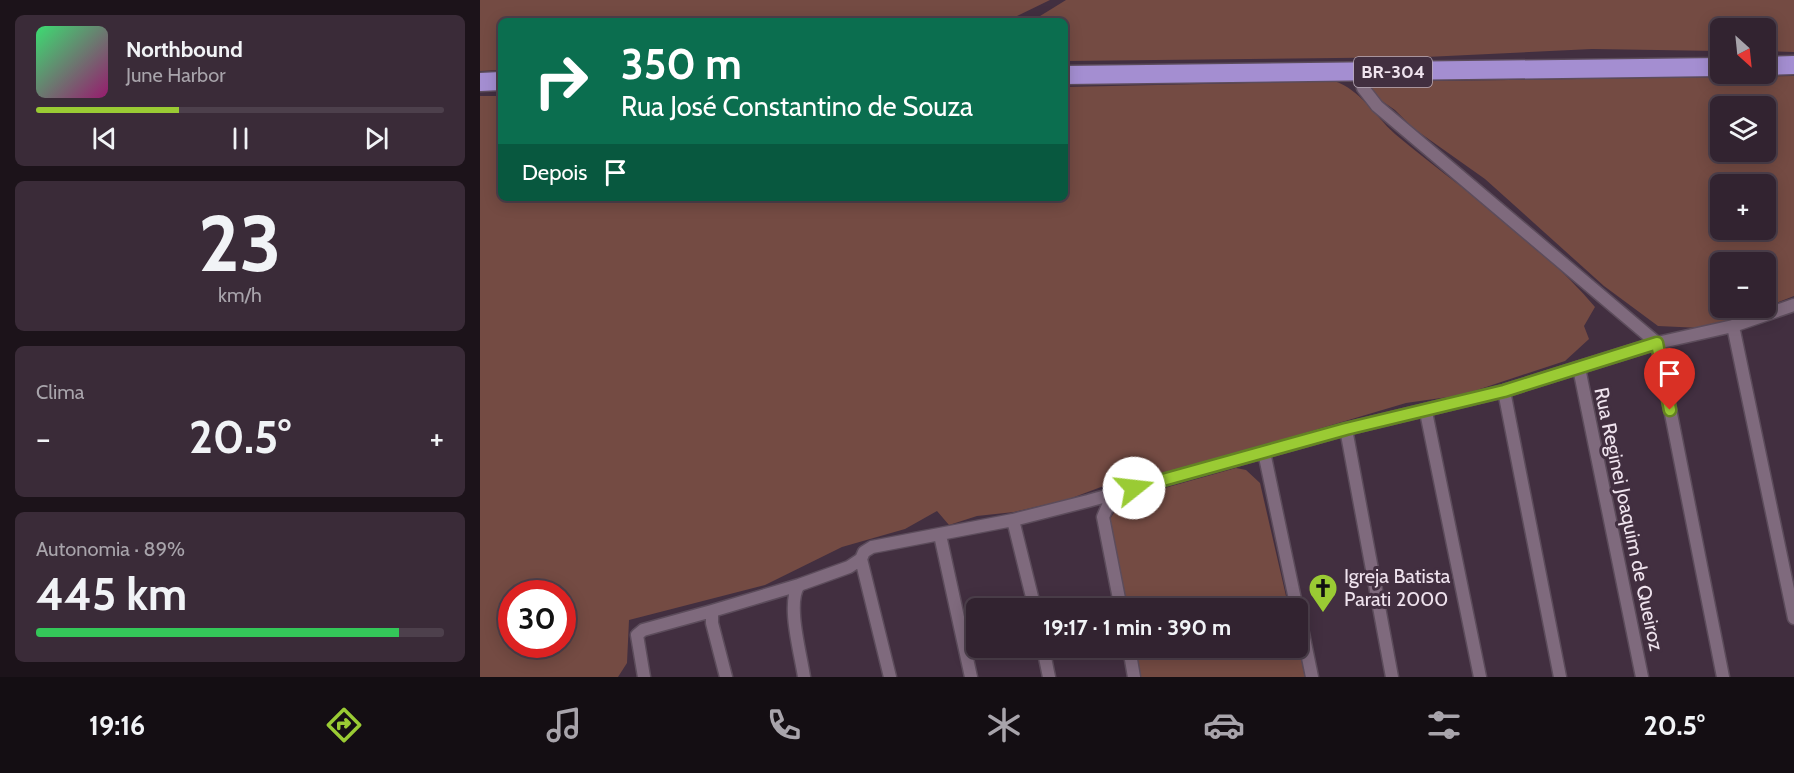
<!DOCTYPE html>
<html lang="pt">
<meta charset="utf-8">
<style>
:root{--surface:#322330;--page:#3a2b38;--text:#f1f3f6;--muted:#a8a4ab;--line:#4d404c;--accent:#9acb34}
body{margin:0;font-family:Cabin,sans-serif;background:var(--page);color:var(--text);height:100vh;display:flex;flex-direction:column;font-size:22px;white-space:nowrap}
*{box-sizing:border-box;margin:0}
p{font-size:20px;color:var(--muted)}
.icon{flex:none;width:33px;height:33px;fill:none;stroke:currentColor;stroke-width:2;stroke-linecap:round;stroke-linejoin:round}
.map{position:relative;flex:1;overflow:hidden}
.sheet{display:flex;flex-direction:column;gap:15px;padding:15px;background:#1c131a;width:480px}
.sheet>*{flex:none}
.top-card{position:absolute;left:18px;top:18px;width:570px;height:183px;border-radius:9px;box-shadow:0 3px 15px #0003,0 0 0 2px var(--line);background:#0b6e4f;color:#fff;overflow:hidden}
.needle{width:39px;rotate:153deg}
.fabs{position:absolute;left:1230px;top:18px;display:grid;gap:12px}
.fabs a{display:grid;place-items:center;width:66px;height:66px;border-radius:9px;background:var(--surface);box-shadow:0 3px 15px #0003,0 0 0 2px var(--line);font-size:30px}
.speed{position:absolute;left:18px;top:580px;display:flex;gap:12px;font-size:30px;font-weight:700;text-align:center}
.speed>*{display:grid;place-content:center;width:78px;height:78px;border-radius:50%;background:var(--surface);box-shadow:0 3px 15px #0003,0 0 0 2px var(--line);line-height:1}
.speed .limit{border:9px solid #d22;background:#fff;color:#111}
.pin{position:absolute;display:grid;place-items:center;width:51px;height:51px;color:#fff;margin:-62px -26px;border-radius:50% 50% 50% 0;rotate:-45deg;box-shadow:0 0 6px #0007}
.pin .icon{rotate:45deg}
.me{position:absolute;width:66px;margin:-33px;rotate:74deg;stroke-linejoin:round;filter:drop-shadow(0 0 4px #0008)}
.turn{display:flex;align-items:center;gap:21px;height:126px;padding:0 24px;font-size:27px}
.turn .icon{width:78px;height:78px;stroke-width:2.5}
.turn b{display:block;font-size:42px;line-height:51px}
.then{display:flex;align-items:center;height:57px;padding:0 24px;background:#0003;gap:12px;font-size:22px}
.big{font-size:45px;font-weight:700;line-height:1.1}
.sheet .widget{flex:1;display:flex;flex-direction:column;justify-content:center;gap:9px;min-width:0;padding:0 21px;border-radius:9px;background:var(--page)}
.sheet .dial{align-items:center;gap:0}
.dial b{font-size:78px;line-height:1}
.song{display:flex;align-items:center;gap:18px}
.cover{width:72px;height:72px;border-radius:9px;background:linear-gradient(135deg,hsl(140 70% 55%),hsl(320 70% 35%))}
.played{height:6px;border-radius:3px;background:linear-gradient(90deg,var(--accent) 35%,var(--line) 35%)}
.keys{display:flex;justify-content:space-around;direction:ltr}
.heat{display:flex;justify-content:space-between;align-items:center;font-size:33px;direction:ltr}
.charge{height:9px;border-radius:4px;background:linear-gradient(90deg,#34c759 89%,var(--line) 0)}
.trip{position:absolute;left:486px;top:598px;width:342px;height:60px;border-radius:9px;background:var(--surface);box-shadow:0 3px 15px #0003,0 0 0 2px var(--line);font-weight:700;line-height:60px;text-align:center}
.menu{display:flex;height:96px;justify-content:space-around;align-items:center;background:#140e13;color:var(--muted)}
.menu .icon{width:42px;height:42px}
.menu .selected{color:var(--accent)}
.menu b{font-size:27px;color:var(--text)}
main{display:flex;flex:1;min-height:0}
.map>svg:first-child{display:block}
.green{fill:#744b43;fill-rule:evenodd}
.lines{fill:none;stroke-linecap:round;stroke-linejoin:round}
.minor-casing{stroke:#5c4c5b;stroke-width:15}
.highway-casing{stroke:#5c4c5b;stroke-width:21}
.minor{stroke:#7f6a7d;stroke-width:12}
.highway{stroke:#a48ed1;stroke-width:18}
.route-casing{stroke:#648422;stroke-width:15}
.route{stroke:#9acb34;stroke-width:10}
.labels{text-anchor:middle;stroke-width:6;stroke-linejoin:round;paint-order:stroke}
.shield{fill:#422f40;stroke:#bbadba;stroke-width:1.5}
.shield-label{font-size:18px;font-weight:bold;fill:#efe3ee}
.street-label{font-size:20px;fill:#efe3ee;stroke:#422f40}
.poi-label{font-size:20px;fill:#efe3ee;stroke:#422f40;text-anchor:start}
</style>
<main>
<section class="sheet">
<div class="widget">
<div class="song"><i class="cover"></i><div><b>Northbound</b><p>June Harbor</p></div></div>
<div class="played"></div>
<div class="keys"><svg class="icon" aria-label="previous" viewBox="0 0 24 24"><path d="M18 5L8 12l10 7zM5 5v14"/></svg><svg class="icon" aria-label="pause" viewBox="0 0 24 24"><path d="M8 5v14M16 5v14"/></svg><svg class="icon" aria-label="next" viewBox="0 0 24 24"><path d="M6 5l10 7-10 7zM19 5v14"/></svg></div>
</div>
<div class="widget dial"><b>23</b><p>km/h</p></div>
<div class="widget"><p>Clima</p>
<div class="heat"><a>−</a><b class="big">20.5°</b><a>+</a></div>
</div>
<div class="widget"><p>Autonomia · 89%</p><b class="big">445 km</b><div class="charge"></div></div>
</section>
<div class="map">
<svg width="1314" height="677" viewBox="0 0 1314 677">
<rect width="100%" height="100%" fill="#422f40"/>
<path class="green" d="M 0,0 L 570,0 L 527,21 L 21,21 L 21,70 L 0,71 Z
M 586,0 L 1314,0 L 1314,52 L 1286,51 L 1286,28 L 1240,28 L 1240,51 L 1112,49 L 946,57 L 585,61 L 585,21 L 552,21 Z
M 1314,76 L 1314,296 L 1286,307 L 1286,262 L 1240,262 L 1240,308 L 1285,308 L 1268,316 L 1221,328 L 1178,326 L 1124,286 L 1005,179 L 933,128 L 915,110 L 896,97 L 888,82 ZM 1240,106 L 1286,106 L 1286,152 L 1240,152 ZM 1240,184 L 1286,184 L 1286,230 L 1240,230 Z
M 854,81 C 881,90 894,115 915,134 C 982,190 1058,240 1115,307 L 1104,326 L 1109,339 L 1085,361 L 982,395 L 926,403 L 764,451 L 656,481 L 629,484 L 589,499 L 534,512 L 497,516 L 469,525 L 457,511 L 425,529 L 362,547 L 285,585 L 149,620 L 147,663 L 138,677 L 0,677 L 0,96 L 21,96 L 21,198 L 585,198 L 585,87 ZM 32,594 L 82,594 L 82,645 L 32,645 Z
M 756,468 L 766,470 L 780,483 L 809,609 L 646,609 L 630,519 L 642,500 Z
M 818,645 L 825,677 L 659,677 L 654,648 L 818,648 Z"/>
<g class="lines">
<g class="minor-casing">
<path id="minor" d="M 881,73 L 883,88 L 897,106 L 1177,343 L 1243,677
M 1253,326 L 1314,618
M 1099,368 L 1162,677
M 1024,391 L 1080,677
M 946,412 L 1000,677
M 866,429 L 912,677
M 784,452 L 817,609
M 633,494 L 623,517 L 641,609
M 533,520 L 555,609
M 460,535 L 491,677
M 381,559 L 384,552 L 392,547 L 533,520 L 608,501 L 866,429 L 1024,391 L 1177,343 L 1253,326 L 1314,305
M 381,559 L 410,677
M 319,585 C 306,603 321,655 324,677
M 818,609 L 832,677
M 563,648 L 569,677
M 649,648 L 654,677
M 164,677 L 157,635 L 163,630 L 232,611
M 246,677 L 232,623 L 232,611 L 319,585 L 369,567 L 381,559"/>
</g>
<g class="highway-casing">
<path id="highway" d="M 1286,66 L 1314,65
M 585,75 L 1240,67
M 0,82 L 21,81"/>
</g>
<use href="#minor" class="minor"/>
<use href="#highway" class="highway"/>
</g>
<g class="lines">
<g class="route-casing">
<path id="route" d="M 654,488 L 866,429 L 1024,391 L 1177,343 L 1190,410"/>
</g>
<use href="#route" class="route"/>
</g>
<defs>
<g id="church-pin" transform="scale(1.5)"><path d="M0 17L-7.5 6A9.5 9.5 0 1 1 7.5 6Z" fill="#9acb34" stroke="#422f40"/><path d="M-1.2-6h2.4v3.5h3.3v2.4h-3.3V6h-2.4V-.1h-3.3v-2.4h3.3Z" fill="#111"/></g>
</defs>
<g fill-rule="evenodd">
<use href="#church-pin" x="843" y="588"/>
</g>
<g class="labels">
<rect class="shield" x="874" y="57" width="78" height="30" rx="4.5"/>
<g class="shield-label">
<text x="913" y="78">BR-304</text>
</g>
<g class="street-label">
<text transform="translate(1149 519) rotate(78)" y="7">Rua Reginei Joaquim de Queiroz</text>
</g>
<g class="poi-label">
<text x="864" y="583">Igreja Batista<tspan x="864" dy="23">Parati 2000</tspan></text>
</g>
</g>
</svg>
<div class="fabs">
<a><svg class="needle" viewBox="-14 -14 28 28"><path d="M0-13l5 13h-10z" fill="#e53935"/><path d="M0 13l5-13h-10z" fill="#a8a4ab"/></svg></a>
<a><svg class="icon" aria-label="layers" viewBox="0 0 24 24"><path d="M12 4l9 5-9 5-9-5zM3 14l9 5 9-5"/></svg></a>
<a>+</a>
<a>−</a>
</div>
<div class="speed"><div class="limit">30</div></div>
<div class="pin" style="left:1190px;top:410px;background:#d93025"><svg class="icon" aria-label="arrive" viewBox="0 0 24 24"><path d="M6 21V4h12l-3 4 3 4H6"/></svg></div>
<svg class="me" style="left:654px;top:488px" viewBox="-20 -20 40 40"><circle r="19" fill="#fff"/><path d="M0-13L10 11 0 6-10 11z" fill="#9acb34"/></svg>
<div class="trip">19:17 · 1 min · 390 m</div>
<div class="top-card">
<div class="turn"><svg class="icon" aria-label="right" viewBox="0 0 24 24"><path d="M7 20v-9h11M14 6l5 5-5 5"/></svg><div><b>350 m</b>Rua José Constantino de Souza</div></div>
<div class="then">Depois<svg class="icon" aria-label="arrive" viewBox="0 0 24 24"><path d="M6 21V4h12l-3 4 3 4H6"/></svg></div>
</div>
</div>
</main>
<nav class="menu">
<b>19:16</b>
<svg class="icon selected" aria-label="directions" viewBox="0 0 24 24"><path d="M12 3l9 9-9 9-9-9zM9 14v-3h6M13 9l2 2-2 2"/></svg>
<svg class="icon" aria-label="music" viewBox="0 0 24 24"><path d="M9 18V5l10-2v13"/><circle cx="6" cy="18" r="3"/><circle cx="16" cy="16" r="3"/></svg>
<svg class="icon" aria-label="phone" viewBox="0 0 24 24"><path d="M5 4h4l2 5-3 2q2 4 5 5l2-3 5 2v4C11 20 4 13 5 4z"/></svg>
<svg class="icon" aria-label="climate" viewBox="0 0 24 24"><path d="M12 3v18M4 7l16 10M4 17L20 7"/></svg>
<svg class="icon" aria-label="car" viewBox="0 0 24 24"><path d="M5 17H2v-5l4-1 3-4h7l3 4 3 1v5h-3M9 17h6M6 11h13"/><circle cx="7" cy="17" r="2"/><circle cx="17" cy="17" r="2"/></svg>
<svg class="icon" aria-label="filters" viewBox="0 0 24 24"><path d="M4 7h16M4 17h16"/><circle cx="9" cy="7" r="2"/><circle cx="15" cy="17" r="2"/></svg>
<b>20.5°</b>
</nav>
